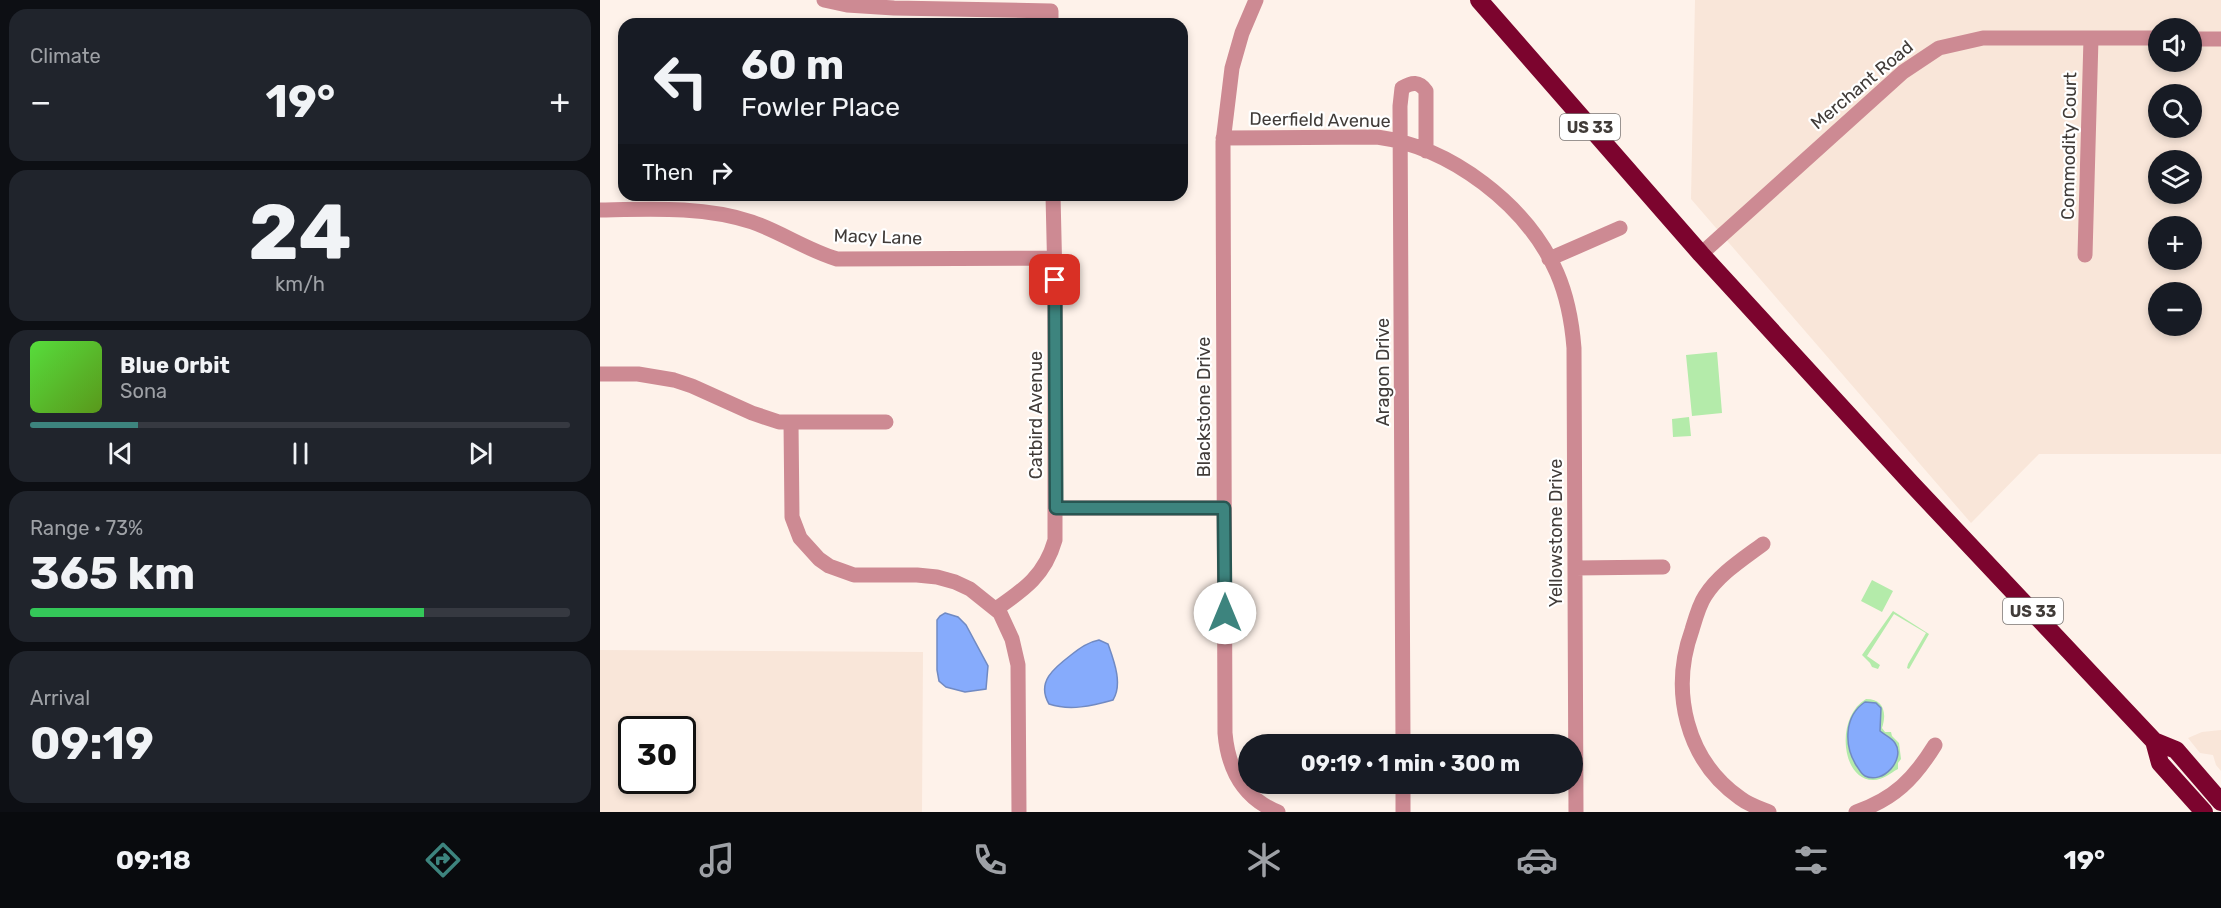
<!DOCTYPE html>
<meta charset="utf-8">
<style>
:root{--surface:#171b24;--page:#20242c;--text:#f1f3f6;--muted:#9ea1a6;--line:#363941;--accent:#3d847e}
body{margin:0;font-family:Rubik,sans-serif;background:var(--page);color:var(--text);height:100vh;display:flex;flex-direction:column;font-size:22px;white-space:nowrap}
*{box-sizing:border-box;margin:0}
p{font-size:20px;color:var(--muted)}
.icon{flex:none;width:33px;height:33px;fill:none;stroke:currentColor;stroke-width:2;stroke-linecap:round;stroke-linejoin:round}
.map{position:relative;flex:1;overflow:hidden}
.sheet{display:flex;flex-direction:column;gap:9px;padding:9px;background:#0d0f14;width:600px}
.sheet>*{flex:none}
.banner{position:absolute;left:18px;top:18px;width:570px;height:183px;border-radius:18px;box-shadow:0 3px 9px #0003;background:#171b24;color:var(--text);overflow:hidden}
.buttons{position:absolute;left:1548px;top:18px;display:grid;gap:12px}
.buttons a{display:grid;place-items:center;width:54px;height:54px;border-radius:50%;background:var(--surface);box-shadow:0 3px 9px #0003;font-size:30px}
.speed{position:absolute;left:18px;top:716px;display:flex;gap:12px;font-size:30px;font-weight:700;text-align:center}
.speed>*{display:grid;place-content:center;width:78px;height:78px;border-radius:50%;background:var(--surface);box-shadow:0 3px 9px #0003;line-height:1}
.speed .limit{border:3px solid #111;border-radius:9px;background:#fff;color:#111}
.pin{position:absolute;display:grid;place-items:center;width:51px;height:51px;color:#fff;margin:-26px;border-radius:12px;box-shadow:0 3px 9px #0006}
.me{position:absolute;width:66px;margin:-33px;rotate:0deg;stroke-linejoin:round;filter:drop-shadow(0 0 4px #0008)}
.turn{display:flex;align-items:center;gap:21px;height:126px;padding:0 24px;font-size:27px}
.turn .icon{width:78px;height:78px;stroke-width:2.5}
.turn b{display:block;font-size:42px;line-height:51px}
.then{display:flex;align-items:center;height:57px;padding:0 24px;background:#0003;gap:12px;font-size:22px}
.big{font-size:45px;font-weight:700;line-height:1.1}
.sheet .card{flex:1;display:flex;flex-direction:column;justify-content:center;gap:9px;min-width:0;padding:0 21px;border-radius:18px;background:var(--page)}
.sheet .dial{align-items:center;gap:0}
.dial b{font-size:78px;line-height:1}
.song{display:flex;align-items:center;gap:18px}
.cover{width:72px;height:72px;border-radius:9px;background:linear-gradient(135deg,hsl(110 70% 55%),hsl(90 70% 35%))}
.played{height:6px;border-radius:3px;background:linear-gradient(90deg,var(--accent) 20%,var(--line) 20%)}
.keys{display:flex;justify-content:space-around;direction:ltr}
.heat{display:flex;justify-content:space-between;align-items:center;font-size:33px;direction:ltr}
.charge{height:9px;border-radius:4px;background:linear-gradient(90deg,#34c759 73%,var(--line) 0)}
.trip{position:absolute;left:638px;top:734px;width:345px;height:60px;border-radius:30px;background:var(--surface);box-shadow:0 3px 9px #0003;font-weight:700;line-height:60px;text-align:center}
.tabs{display:flex;height:96px;justify-content:space-around;align-items:center;background:#090b0e;color:var(--muted)}
.tabs .icon{width:42px;height:42px}
.tabs .selected{color:var(--accent)}
.tabs b{font-size:27px;color:var(--text)}
main{display:flex;flex:1;min-height:0}
.map>svg:first-child{display:block}
.built{fill:#f9e6d9;fill-rule:evenodd}
.green{fill:#b4ebaa}
.water{fill:#86abfc;stroke:#718ac2;stroke-width:1.5}
.lines{fill:none;stroke-linecap:round;stroke-linejoin:round}
.minor{stroke:#cd8a93;stroke-width:15}
.highway{stroke:#7c042e;stroke-width:18}
.route-casing{stroke:#285652;stroke-width:15}
.route{stroke:#3d847e;stroke-width:10}
.labels{text-anchor:middle;stroke-width:4.5;stroke-linejoin:round;paint-order:stroke}
.shield{fill:#fff;stroke:#7a7674;stroke-width:1.5}
.shield-label{font-size:16px;font-weight:bold;fill:#413c39}
.street-label{font-size:18px;fill:#413c39;stroke:#fff}
</style>
<main>
<section class="sheet">
<div class="card"><p>Climate</p>
<div class="heat"><a>−</a><b class="big">19°</b><a>+</a></div>
</div>
<div class="card dial"><b>24</b><p>km/h</p></div>
<div class="card">
<div class="song"><i class="cover"></i><div><b>Blue Orbit</b><p>Sona</p></div></div>
<div class="played"></div>
<div class="keys"><svg class="icon" aria-label="previous" viewBox="0 0 24 24"><path d="M18 5L8 12l10 7zM5 5v14"/></svg><svg class="icon" aria-label="pause" viewBox="0 0 24 24"><path d="M8 5v14M16 5v14"/></svg><svg class="icon" aria-label="next" viewBox="0 0 24 24"><path d="M6 5l10 7-10 7zM19 5v14"/></svg></div>
</div>
<div class="card"><p>Range · 73%</p><b class="big">365 km</b><div class="charge"></div></div>
<div class="card"><p>Arrival</p><b class="big">09:19</b></div>
</section>
<div class="map">
<svg width="1621" height="812" viewBox="0 0 1621 812">
<rect width="100%" height="100%" fill="#fef2ea"/>
<path class="built" d="M 1095,0 L 1621,0 L 1621,454 L 1439,454 L 1371,523 L 1091,199 ZM 1558,28 L 1592,28 L 1592,62 L 1558,62 ZM 1558,94 L 1592,94 L 1592,128 L 1558,128 ZM 1558,160 L 1592,160 L 1592,194 L 1558,194 ZM 1558,226 L 1592,226 L 1592,260 L 1558,260 ZM 1558,292 L 1592,292 L 1592,326 L 1558,326 Z
M 0,650 L 323,652 L 322,812 L 0,812 ZM 32,729 L 82,729 L 82,780 L 32,780 Z
M 1621,730 L 1621,771 L 1616,765 L 1613,755 L 1600,753 L 1588,738 L 1602,732 Z"/>
<path class="green" d="M 1117,352 L 1122,413 L 1092,416 L 1086,355 Z
M 1089,417 L 1091,436 L 1073,437 L 1072,419 Z
M 1272,580 L 1293,591 L 1282,612 L 1261,601 Z
M 1293,611 L 1329,634 L 1309,669 L 1307,668 L 1308,664 L 1326,633 L 1294,614 L 1267,656 L 1280,665 L 1278,669 L 1272,667 L 1270,663 L 1262,655 Z
M 1266,699 C 1284,699 1287,713 1282,728 L 1285,732 L 1291,732 L 1292,736 L 1299,743 L 1301,759 L 1298,763 L 1298,769 C 1290,773 1284,780 1273,780 C 1241,780 1235,717 1266,699 Z"/>
<path class="water" d="M 345,613 L 358,617 L 366,625 L 388,666 L 386,689 L 365,692 L 346,687 L 339,681 L 337,670 L 337,620 L 340,616 Z
M 499,640 L 508,644 C 514,661 523,684 513,700 C 492,706 470,711 449,704 C 436,682 454,668 471,655 C 480,648 488,642 499,640 Z
M 1265,702 L 1276,703 L 1281,708 L 1280,731 C 1285,735 1292,738 1295,743 C 1306,759 1283,785 1265,776 C 1261,774 1259,769 1256,765 C 1244,745 1244,716 1265,702 Z"/>
<g class="lines">
<path class="minor" d="M 224,0 L 247,5 L 294,8 L 451,11 L 451,24
M 656,0 L 642,33 L 632,68 L 623,142 L 625,733 C 628,768 643,798 678,812
M 1592,39 L 1621,39
M 623,138 L 777,137 C 851,147 927,205 957,273 C 967,296 972,323 974,348 L 976,812
M 0,210 C 50,209 104,206 152,222 C 181,232 207,250 237,259 L 455,258
M 1101,254 L 1303,72 L 1339,48 L 1383,38 L 1558,38
M 1485,255 L 1491,38
M 949,259 L 1020,228
M 0,374 L 38,374 L 74,380 L 92,386 L 152,413 L 179,422 L 286,422
M 191,423 L 192,517 L 200,538 L 219,559 L 229,566 L 254,575 L 317,575 L 337,577 L 355,582 L 370,589 L 400,613 L 412,639 L 418,665 L 419,812
M 456,508 L 624,508
M 1163,544 C 1143,559 1119,574 1105,596 C 1099,605 1095,620 1092,630 C 1070,691 1086,760 1140,798 C 1149,805 1159,808 1169,812
M 975,568 L 1063,567
M 396,609 C 425,589 445,575 455,540 L 455,280 L 453,195
M 803,744 L 800,106 L 802,88 C 812,82 819,81 826,91 L 826,151
M 803,783 L 803,812
M 1256,812 C 1294,799 1314,779 1335,745"/>
<path class="highway" d="M 879,0 L 1101,254 L 1311,483 L 1554,741 L 1576,750 L 1621,802
M 1554,741 L 1560,763 L 1604,812"/>
</g>
<g class="lines">
<g class="route-casing">
<path id="route" d="M 455,280 L 456,508 L 624,508 L 625,613"/>
</g>
<use href="#route" class="route"/>
</g>
<g class="labels">
<g class="shield">
<rect x="960" y="114" width="60" height="26" rx="4.5"/>
<rect x="1403" y="598" width="60" height="26" rx="4.5"/>
</g>
<g class="shield-label">
<text x="990" y="133">US 33</text>
<text x="1433" y="617">US 33</text>
</g>
<g class="street-label">
<text transform="translate(1262 85) rotate(-40)" y="6">Merchant Road</text>
<text transform="translate(720 120) rotate(1)" y="6">Deerfield Avenue</text>
<text transform="translate(1469 146) rotate(-89)" y="6">Commodity Court</text>
<text transform="translate(278 237) rotate(2)" y="6">Macy Lane</text>
<text transform="translate(783 372) rotate(-90)" y="6">Aragon Drive</text>
<text transform="translate(604 407) rotate(-90)" y="6">Blackstone Drive</text>
<text transform="translate(436 415) rotate(-90)" y="6">Catbird Avenue</text>
<text transform="translate(956 533) rotate(-90)" y="6">Yellowstone Drive</text>
</g>
</g>
</svg>
<div class="buttons">
<a><svg class="icon" aria-label="sound" viewBox="0 0 24 24"><path d="M4 9h4l5-4v14l-5-4H4zM17 9q2 3 0 6"/></svg></a>
<a><svg class="icon" aria-label="search" viewBox="0 0 24 24"><circle cx="10" cy="10" r="6"/><path d="M15 15l6 6"/></svg></a>
<a><svg class="icon" aria-label="layers" viewBox="0 0 24 24"><path d="M12 4l9 5-9 5-9-5zM3 14l9 5 9-5"/></svg></a>
<a>+</a>
<a>−</a>
</div>
<div class="speed"><div class="limit">30</div></div>
<div class="pin" style="left:455px;top:280px;background:#d93025"><svg class="icon" aria-label="arrive" viewBox="0 0 24 24"><path d="M6 21V4h12l-3 4 3 4H6"/></svg></div>
<svg class="me" style="left:625px;top:613px" viewBox="-20 -20 40 40"><circle r="19" fill="#fff"/><path d="M0-13L10 11 0 6-10 11z" fill="#3d847e"/></svg>
<div class="trip">09:19 · 1 min · 300 m</div>
<div class="banner">
<div class="turn"><svg class="icon" aria-label="left" viewBox="0 0 24 24"><path d="M17 20v-9H6M10 6l-5 5 5 5"/></svg><div><b>60 m</b>Fowler Place</div></div>
<div class="then">Then<svg class="icon" aria-label="right" viewBox="0 0 24 24"><path d="M7 20v-9h11M14 6l5 5-5 5"/></svg></div>
</div>
</div>
</main>
<nav class="tabs">
<b>09:18</b>
<svg class="icon selected" aria-label="directions" viewBox="0 0 24 24"><path d="M12 3l9 9-9 9-9-9zM9 14v-3h6M13 9l2 2-2 2"/></svg>
<svg class="icon" aria-label="music" viewBox="0 0 24 24"><path d="M9 18V5l10-2v13"/><circle cx="6" cy="18" r="3"/><circle cx="16" cy="16" r="3"/></svg>
<svg class="icon" aria-label="phone" viewBox="0 0 24 24"><path d="M5 4h4l2 5-3 2q2 4 5 5l2-3 5 2v4C11 20 4 13 5 4z"/></svg>
<svg class="icon" aria-label="climate" viewBox="0 0 24 24"><path d="M12 3v18M4 7l16 10M4 17L20 7"/></svg>
<svg class="icon" aria-label="car" viewBox="0 0 24 24"><path d="M5 17H2v-5l4-1 3-4h7l3 4 3 1v5h-3M9 17h6M6 11h13"/><circle cx="7" cy="17" r="2"/><circle cx="17" cy="17" r="2"/></svg>
<svg class="icon" aria-label="filters" viewBox="0 0 24 24"><path d="M4 7h16M4 17h16"/><circle cx="9" cy="7" r="2"/><circle cx="15" cy="17" r="2"/></svg>
<b>19°</b>
</nav>
